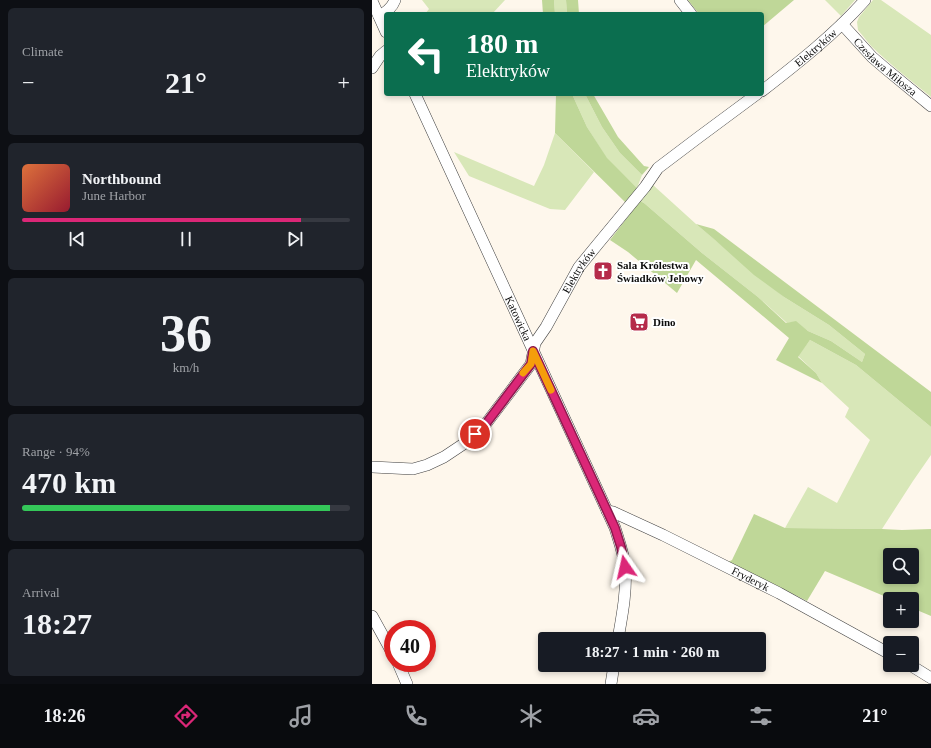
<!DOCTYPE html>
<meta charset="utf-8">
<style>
:root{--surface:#171b24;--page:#20242c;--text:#f1f3f6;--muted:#9ea1a6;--line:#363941;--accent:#db2777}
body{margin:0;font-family:"Times New Roman",serif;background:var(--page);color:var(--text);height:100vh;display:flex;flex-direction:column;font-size:15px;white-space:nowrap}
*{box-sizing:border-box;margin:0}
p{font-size:13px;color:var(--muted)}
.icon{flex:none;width:22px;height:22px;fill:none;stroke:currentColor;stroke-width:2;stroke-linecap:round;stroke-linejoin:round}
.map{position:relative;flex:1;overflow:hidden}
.side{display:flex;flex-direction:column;gap:8px;padding:8px;background:#0d0f14;width:372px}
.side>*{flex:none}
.guide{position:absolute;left:12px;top:12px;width:380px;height:84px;border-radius:4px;box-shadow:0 2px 6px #0003;background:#0b6e4f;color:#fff;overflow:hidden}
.controls{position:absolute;left:511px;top:548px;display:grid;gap:8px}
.controls a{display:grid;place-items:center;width:36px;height:36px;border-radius:4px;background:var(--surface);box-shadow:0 2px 6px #0003;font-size:20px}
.speed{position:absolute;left:12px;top:620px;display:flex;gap:8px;font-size:20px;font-weight:700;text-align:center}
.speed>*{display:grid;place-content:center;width:52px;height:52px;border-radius:50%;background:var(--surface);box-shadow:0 2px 6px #0003;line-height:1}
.speed .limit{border:6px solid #d22;background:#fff;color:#111}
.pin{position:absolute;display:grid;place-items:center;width:34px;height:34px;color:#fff;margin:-17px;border:2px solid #fff;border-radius:50%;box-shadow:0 1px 4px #0007}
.me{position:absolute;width:44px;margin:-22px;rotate:349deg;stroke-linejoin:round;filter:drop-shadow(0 0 3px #0008)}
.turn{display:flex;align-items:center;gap:14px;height:84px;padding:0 16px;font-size:18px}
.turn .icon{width:52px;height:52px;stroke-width:2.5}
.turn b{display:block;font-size:28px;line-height:34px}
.big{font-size:30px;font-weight:800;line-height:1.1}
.side .card{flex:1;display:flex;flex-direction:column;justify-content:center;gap:6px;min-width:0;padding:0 14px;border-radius:6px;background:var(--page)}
.side .dial{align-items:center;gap:0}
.dial b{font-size:52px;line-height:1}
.song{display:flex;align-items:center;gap:12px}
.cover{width:48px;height:48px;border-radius:6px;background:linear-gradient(135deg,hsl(20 70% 55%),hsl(350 70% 35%))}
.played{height:4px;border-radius:2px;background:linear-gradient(90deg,var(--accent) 85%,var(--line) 85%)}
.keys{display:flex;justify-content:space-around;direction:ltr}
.heat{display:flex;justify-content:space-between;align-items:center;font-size:22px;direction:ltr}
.charge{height:6px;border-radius:3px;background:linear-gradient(90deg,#34c759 94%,var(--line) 0)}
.trip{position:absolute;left:166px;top:632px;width:228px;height:40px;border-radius:4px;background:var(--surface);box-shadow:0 2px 6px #0003;font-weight:800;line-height:40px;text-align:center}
.tabs{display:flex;height:64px;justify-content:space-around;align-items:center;background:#090b0e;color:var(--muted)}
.tabs .icon{width:28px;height:28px}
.tabs .current{color:var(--accent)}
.tabs b{font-size:18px;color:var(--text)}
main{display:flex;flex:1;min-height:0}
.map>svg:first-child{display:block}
.green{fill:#d8e7b8}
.forest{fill:#bfd798;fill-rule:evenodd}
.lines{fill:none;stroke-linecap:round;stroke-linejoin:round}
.minor-casing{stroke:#3f3f3f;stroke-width:12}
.minor{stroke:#fff;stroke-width:11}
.route-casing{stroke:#8e194d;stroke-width:10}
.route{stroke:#db2777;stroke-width:7}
.slow{stroke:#f59e0b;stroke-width:7}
.labels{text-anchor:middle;stroke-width:4;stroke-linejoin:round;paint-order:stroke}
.street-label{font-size:11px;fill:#0c0c0c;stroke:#fff}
.poi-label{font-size:11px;font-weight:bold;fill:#0c0c0c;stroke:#fff;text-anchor:start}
</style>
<main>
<section class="side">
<div class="card"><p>Climate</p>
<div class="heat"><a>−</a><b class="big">21°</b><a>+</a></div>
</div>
<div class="card">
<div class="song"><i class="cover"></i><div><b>Northbound</b><p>June Harbor</p></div></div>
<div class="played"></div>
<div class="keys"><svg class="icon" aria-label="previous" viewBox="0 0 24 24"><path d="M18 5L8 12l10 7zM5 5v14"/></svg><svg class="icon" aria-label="pause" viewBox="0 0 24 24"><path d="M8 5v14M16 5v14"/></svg><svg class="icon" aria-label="next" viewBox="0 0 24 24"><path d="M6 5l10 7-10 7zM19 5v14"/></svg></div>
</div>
<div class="card dial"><b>36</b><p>km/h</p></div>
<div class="card"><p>Range · 94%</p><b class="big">470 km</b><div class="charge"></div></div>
<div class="card"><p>Arrival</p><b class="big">18:27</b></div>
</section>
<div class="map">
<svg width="559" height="684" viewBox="0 0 559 684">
<rect width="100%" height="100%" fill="#fef7ec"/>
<path class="green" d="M 50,0 L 133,0 L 120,14 L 53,14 L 57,9 Z
M 182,0 L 194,0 L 195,14 L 183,14 Z
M 453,0 L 483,0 L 469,16 Z
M 501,0 L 509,0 L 559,35 L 559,97 L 527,71 L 512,58 L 499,46 L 486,30 L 485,22 L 487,17 Z
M 200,94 L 213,94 L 230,127 L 248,153 L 270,175 L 265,188 L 235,159 L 215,127 Z
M 183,133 L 222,172 L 193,210 L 178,209 L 97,176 L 82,152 L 162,186 L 172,165 Z
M 281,185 L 324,224 L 412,297 L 457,325 L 493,354 L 490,362 L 459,341 L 436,331 L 424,322 L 415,323 L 386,297 L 330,253 L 272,203 L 268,201 Z
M 438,340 L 484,365 L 559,427 L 559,455 L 541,481 L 510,529 L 413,528 L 436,487 L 465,503 L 498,440 L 473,417 L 477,408 L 450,383 L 444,373 L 426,356 Z"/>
<path class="forest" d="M 170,0 L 182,0 L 183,14 L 171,14 Z
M 194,0 L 206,0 L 207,14 L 195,14 Z
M 316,0 L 422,0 L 390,27 L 390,14 L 327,14 Z
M 184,94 L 200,94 L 215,127 L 235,158 L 265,188 L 254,203 L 183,133 Z
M 213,94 L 221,94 L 246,137 L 272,166 L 277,167 L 270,175 L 248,153 L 230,127 Z
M 268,201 L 272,203 L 330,253 L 386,297 L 414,323 L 424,321 L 436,331 L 459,341 L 490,362 L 493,354 L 457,325 L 412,297 L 382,275 L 343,240 L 324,224 L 342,229 L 559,392 L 559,427 L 484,365 L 438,340 L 426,357 L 444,373 L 450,383 L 404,360 L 417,338 L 324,260 L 305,293 L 256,252 L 238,240 Z
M 382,514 L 413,528 L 510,529 L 530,530 L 559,529 L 559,616 L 540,608 L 540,599 L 519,599 L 453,571 L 435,601 L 356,562 L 360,560 ZM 518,555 L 540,555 L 540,577 L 518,577 Z"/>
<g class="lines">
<g class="minor-casing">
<g id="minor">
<path d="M 308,0 L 319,14"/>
<path d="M 0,1 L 14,32"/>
<path d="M 7,16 C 15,12 20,8 23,0"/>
<path id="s1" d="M 470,24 L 500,57 L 514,69 L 559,106"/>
<path d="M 0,68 L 8,56 L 14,51"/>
<path id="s2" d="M 390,91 C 426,63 463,34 493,0"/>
<path id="s3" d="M 43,94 L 243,528 C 247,541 252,554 253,568 C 255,591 250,616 246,639"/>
<path id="s4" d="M 0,467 L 41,469 L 55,465 L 72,457 L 93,443 L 113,425 L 159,364 L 163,343 L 174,327 L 207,267 L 225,245 L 273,187 L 286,168 L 327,137 L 385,94"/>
<path id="s5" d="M 235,511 L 241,512 L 291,535 L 407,593 L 518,654"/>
<path d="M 0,616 L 21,654"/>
<path d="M 26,663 L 35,684"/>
<path d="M 538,665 L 559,678"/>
<path d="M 239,684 L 242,665"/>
</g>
</g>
<use href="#minor" class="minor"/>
</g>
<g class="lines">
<g class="route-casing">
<path id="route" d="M 103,434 L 113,425 L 159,364 L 161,351 L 243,528 L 249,547 L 253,567"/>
</g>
<use href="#route" class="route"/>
<path class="slow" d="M 151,373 L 159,364 L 161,351 L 179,390"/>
</g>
<defs>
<g id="church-square" transform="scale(1)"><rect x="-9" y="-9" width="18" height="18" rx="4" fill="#b52b4a" stroke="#fff"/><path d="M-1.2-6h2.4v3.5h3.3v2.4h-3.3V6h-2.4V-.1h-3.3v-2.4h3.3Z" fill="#fff"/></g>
<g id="supermarket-square" transform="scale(1)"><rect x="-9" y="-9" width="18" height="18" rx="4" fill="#b52b4a" stroke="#fff"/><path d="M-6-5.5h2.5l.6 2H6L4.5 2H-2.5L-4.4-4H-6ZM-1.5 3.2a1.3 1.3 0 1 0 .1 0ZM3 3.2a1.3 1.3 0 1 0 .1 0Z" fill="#fff"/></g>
</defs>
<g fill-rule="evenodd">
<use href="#church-square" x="231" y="271"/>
<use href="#supermarket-square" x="267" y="322"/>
</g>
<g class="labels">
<g class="street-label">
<text dy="4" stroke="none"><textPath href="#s2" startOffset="69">Elektryków</textPath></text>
<text dy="4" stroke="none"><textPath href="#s1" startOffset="61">Czesława Miłosza</textPath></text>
<text dy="4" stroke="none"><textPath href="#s4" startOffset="309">Elektryków</textPath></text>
<text dy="4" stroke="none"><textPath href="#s3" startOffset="247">Katowicka</textPath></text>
<text dy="4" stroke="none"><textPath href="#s5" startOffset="159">Fryderyk</textPath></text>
</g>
<g class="poi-label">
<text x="245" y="269">Sala Królestwa<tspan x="245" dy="13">Świadków Jehowy</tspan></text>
<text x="281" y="326">Dino</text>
</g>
</g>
</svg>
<div class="controls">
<a><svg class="icon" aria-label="search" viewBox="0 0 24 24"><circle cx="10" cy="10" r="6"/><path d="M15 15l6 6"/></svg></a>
<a>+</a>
<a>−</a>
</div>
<div class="speed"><div class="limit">40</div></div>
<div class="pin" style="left:103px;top:434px;background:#d93025"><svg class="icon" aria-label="arrive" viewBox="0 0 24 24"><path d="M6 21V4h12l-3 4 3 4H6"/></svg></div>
<svg class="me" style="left:253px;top:567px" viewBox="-20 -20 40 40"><path d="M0-17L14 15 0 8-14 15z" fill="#db2777" stroke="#fff" stroke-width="4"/></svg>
<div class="trip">18:27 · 1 min · 260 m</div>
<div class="guide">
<div class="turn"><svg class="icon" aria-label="left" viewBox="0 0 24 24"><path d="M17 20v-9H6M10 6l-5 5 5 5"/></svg><div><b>180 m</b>Elektryków</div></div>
</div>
</div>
</main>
<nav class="tabs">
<b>18:26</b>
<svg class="icon current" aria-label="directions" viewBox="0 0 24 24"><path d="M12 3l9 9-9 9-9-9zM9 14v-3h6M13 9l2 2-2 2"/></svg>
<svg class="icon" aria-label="music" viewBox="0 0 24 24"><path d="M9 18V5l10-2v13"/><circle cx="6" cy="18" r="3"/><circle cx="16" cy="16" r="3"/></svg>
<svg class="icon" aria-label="phone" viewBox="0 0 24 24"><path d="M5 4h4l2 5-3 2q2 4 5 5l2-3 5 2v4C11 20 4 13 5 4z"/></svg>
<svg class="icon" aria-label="climate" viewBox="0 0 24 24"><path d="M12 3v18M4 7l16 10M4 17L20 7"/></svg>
<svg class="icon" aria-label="car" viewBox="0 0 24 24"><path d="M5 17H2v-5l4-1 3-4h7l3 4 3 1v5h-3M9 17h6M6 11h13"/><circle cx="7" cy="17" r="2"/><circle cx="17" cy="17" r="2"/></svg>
<svg class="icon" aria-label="filters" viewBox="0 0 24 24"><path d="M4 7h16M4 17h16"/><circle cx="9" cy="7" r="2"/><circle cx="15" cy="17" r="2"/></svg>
<b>21°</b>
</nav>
